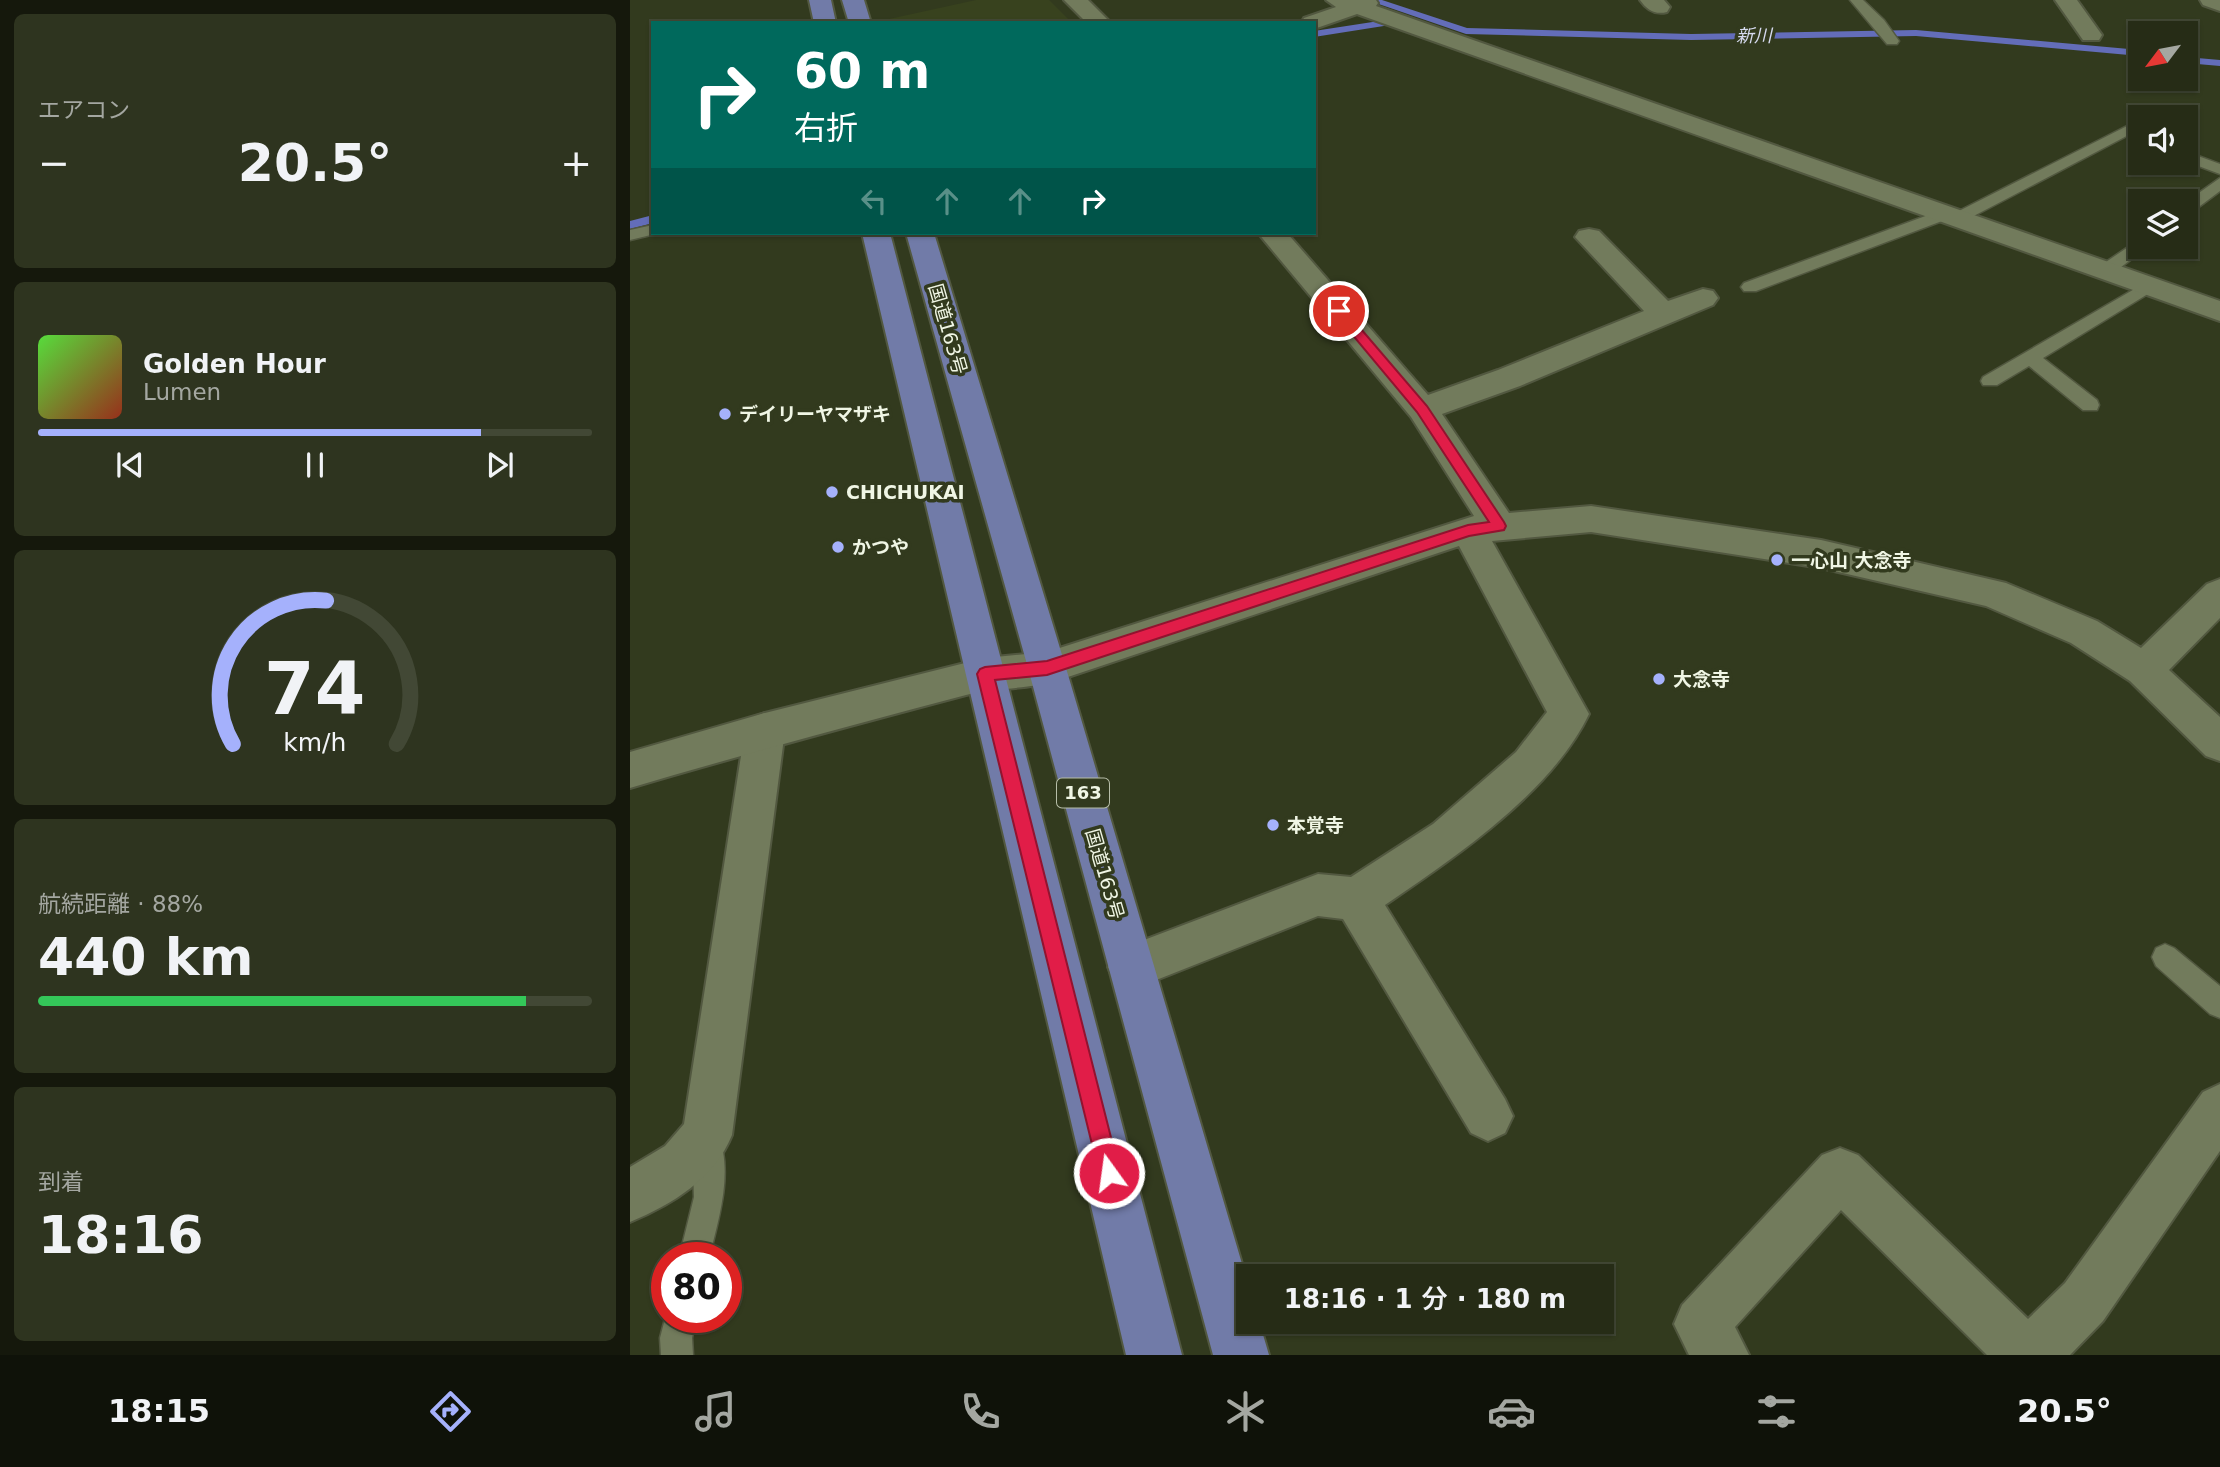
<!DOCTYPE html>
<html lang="ja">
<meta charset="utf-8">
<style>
:root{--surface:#262c16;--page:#2e341f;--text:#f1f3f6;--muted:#a4a7a1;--line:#424835;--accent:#a5b1fc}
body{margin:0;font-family:"DejaVu Sans","Noto Sans JP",sans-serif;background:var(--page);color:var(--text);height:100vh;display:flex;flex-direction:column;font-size:26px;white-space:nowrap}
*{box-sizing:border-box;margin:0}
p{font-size:23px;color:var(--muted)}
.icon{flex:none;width:38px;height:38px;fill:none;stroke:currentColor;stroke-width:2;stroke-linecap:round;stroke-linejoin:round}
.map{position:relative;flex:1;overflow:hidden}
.drawer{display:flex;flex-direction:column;gap:14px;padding:14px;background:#15180c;width:630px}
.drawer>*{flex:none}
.top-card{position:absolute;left:21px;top:21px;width:665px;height:214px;border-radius:0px;box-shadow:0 2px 5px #0004,0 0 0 2px var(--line);background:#00695c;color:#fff;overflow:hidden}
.needle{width:46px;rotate:238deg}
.tools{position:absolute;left:1498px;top:21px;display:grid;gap:14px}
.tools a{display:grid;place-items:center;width:70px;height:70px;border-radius:0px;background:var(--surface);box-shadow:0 2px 5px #0004,0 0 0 2px var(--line);font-size:35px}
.speed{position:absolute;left:21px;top:1242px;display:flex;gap:14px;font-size:35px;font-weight:700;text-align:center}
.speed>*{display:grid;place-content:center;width:91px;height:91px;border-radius:50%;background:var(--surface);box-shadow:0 2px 5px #0004,0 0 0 2px var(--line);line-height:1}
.speed .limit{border:10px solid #d22;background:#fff;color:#111}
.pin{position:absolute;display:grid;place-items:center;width:60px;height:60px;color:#fff;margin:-30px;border:4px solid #fff;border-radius:50%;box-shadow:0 2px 7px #0007}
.me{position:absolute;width:77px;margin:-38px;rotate:346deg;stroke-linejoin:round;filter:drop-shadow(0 0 5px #0008)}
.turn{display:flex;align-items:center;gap:24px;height:147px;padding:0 28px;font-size:32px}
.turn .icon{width:91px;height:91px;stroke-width:2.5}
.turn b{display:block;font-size:49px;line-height:60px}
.lanes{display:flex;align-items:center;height:66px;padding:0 28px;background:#0003;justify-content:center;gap:35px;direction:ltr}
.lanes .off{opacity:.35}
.big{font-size:52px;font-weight:600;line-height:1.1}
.drawer .tile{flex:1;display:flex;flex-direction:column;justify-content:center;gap:10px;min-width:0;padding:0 24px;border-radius:10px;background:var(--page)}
.drawer .dial{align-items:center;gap:0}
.dial svg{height:182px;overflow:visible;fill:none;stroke:var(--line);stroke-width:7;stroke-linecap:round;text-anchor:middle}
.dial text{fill:var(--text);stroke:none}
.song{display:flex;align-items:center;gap:21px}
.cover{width:84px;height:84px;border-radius:10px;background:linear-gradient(135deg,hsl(110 70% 55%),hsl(10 70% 35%))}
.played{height:7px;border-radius:4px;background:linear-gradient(90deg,var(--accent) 80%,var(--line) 80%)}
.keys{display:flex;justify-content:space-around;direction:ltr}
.heat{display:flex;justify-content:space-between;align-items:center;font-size:38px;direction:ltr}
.charge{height:10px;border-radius:5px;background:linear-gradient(90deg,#34c759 88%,var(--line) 0)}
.trip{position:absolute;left:606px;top:1264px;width:378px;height:70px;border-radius:0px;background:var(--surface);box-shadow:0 2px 5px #0004,0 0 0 2px var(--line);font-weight:600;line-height:70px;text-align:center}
.menu{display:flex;height:112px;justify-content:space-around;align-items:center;background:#0f1209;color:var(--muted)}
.menu .icon{width:49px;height:49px}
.menu .selected{color:var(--accent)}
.menu b{font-size:32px;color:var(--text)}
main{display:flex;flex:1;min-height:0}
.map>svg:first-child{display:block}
.built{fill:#38421e}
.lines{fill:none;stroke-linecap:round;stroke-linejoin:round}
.stream{fill:#636db9;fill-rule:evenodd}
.service-casing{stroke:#525840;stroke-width:3}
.minor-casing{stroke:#525840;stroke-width:4}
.tertiary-casing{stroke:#525840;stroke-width:4}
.trunk-casing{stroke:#525840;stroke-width:4}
.service{fill:#727b5c;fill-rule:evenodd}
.minor{fill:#727b5c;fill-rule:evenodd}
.tertiary{fill:#727b5c;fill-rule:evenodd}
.trunk{fill:#717ba8;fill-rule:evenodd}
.route{fill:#e11d48;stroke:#92132f;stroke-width:2}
.poi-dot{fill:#a5b1fc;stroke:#323a1e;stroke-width:2.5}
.labels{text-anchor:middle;stroke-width:7;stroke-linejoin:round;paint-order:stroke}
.far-water-label{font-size:18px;font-style:italic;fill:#d6daef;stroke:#323a1e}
.shield{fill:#323a1e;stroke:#b7bea9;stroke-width:2}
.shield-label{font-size:18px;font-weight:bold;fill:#f0f6e5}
.street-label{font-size:19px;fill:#f0f6e5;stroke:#323a1e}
.poi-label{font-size:19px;font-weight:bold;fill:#f0f6e5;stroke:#323a1e;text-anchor:start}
</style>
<main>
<section class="drawer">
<div class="tile"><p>エアコン</p>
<div class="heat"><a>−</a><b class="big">20.5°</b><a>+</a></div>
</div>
<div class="tile">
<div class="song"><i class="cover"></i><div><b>Golden Hour</b><p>Lumen</p></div></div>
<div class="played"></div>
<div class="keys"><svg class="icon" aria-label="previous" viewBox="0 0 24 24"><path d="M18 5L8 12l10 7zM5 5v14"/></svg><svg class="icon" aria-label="pause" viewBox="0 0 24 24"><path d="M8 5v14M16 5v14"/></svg><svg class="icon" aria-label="next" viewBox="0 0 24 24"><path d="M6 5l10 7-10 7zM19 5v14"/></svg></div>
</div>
<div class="tile dial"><svg viewBox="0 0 100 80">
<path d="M14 69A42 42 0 1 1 86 69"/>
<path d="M14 69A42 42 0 0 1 55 6" stroke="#a5b1fc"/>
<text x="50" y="56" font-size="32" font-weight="700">74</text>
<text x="50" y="72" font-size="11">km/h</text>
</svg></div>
<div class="tile"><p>航続距離 · 88%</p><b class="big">440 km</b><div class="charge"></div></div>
<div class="tile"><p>到着</p><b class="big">18:16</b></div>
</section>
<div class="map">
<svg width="1590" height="1355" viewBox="0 0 1590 1355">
<rect width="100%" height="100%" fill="#323a1e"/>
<path class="built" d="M 346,0 L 419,0 L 442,23 L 251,23 L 250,21 Z"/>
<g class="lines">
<path class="stream" d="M 737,0 L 752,0 L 837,28 L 1061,34 L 1286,30 L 1510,50 L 1510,56 L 1286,36 L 1061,40 L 836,34 Z
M 775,17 L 780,20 L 779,22 L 684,37 L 684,31 Z
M 1556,57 L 1590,60 L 1590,66 L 1556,63 Z
M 23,215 L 23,223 L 0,229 L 0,221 Z"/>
<g class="service-casing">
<path id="service" d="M 1220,0 L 1233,0 L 1254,20 L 1269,41 L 1267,44 L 1257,44 Z
M 1505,122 L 1510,123 L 1510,129 L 1334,221 L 1322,221 L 1320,218 L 1126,291 L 1114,291 L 1111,287 L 1114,283 L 1309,211 L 1321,211 L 1323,214 Z
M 1568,156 L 1590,164 L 1590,174 L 1563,164 L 1560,161 Z
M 1590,178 L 1590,191 L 1562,212 L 1556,214 L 1556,202 Z
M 23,225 L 23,233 L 29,233 L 0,240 L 0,230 Z
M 1510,239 L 1510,247 L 1516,248 L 1482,274 L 1470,274 L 1468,270 L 1470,266 Z
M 1520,280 L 1526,281 L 1529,285 L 1526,289 L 1413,358 L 1467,400 L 1469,405 L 1467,410 L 1453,410 L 1399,366 L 1367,385 L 1353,385 L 1351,381 L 1353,377 Z
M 1535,944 L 1544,948 L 1590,986 L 1590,1018 L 1580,1014 L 1526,966 L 1522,957 L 1526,948 Z
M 77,1126 L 87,1131 C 104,1170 89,1218 79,1258 L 49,1258 L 64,1197 L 62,1141 L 67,1131 Z
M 37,1311 L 37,1318 L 66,1318 L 62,1338 L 63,1355 L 31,1355 L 30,1338 Z"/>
</g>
<g class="minor-casing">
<path id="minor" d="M 434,0 L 458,0 L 481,23 L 457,23 Z
M 696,0 L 746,0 L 748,3 L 746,6 L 1590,301 L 1590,321 L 727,14 L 684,29 L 684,23 L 671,23 L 674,18 L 706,7 Z
M 1010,0 L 1034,0 L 1040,7 L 1037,12 C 1025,15 1017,10 1010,0 Z
M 1425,0 L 1447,0 L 1472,35 L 1469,40 L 1453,40 Z
M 1570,0 L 1590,0 L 1590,11 L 1573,5 Z
M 959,229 L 969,231 L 1038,301 L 1073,289 L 1083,291 L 1088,298 L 1083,305 L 890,386 L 812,414 L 879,513 L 961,506 L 1191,540 L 1376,583 L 1467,621 L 1511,648 L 1577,584 L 1590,579 L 1590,618 L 1539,670 L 1590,717 L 1590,761 L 1576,756 L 1500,681 L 1441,643 L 1356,606 L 1191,568 L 961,532 L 862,541 L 959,714 C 921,793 825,857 755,905 L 875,1099 L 883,1116 L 875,1133 L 858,1141 L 841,1133 L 713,919 L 688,916 L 501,990 L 485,983 L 478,967 L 485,951 L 688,874 L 721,877 L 803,824 L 886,752 L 917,712 L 829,546 L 417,684 L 403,679 L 398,668 L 403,657 L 417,652 L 844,516 L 781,417 L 628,233 L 657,233 L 798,395 L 868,370 L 1014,311 L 945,237 L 949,231 Z
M 135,713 L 149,718 L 155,730 L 102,1135 C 84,1179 43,1204 0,1222 L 0,1167 L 35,1146 L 54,1124 L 115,730 L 121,718 Z
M 1590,1084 L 1590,1151 L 1473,1321 L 1440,1355 L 1357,1355 L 1211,1210 L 1105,1327 L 1119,1355 L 1059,1355 L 1044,1324 L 1052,1305 L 1192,1155 L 1210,1148 L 1228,1155 L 1398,1319 L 1435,1283 L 1573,1092 Z"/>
</g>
<g class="tertiary-casing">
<path id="tertiary" d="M 417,652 L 431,657 L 436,668 L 431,679 C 400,690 367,687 336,695 C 223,725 111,755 0,788 L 0,752 L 135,713 L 355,658 Z"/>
</g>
<g class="trunk-casing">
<path id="trunk" d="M 179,0 L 201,0 L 206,23 L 184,23 Z
M 212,0 L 234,0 L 241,23 L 219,23 Z
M 232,233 L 260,233 L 552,1355 L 496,1355 Z
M 276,233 L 304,233 L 436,668 L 618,1284 L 618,1321 L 629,1321 L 639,1355 L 583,1355 L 398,668 Z"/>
</g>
<use href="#service" class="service"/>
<use href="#minor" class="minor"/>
<use href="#tertiary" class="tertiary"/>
<use href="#trunk" class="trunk"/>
</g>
<path class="route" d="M 709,307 L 713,308 L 797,406 L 874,522 L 876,526 L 874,530 L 839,536 L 417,675 L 365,680 L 490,1173 L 487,1181 L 479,1184 L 472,1181 L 469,1173 L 347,674 L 350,669 L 355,667 L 417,661 L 838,525 L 859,522 L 787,412 L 705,314 L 703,311 Z"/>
<g class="poi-dot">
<circle cx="95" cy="414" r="7"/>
<circle cx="202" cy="492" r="7"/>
<circle cx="208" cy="547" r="7"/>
<circle cx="1147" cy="560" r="7"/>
<circle cx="1029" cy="679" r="7"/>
<circle cx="643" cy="825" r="7"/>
</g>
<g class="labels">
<g class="far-water-label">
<text transform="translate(1124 36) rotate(-1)" y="6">新川</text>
</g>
<rect class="shield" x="427" y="778.5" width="52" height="29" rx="5"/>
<g class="shield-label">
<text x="453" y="799">163</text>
</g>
<g class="street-label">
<text transform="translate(318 329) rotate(74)" y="7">国道163号</text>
<text transform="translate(475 874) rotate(74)" y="7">国道163号</text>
</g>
<g class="poi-label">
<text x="109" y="421">デイリーヤマザキ</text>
<text x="216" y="499">CHICHUKAI</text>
<text x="222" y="554">かつや</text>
<text x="1161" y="567">一心山 大念寺</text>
<text x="1043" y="686">大念寺</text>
<text x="657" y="832">本覚寺</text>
</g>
</g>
</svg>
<div class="tools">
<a><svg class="needle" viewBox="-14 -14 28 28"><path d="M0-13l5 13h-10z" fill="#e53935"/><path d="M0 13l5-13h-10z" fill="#a4a7a1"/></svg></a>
<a><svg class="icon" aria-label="sound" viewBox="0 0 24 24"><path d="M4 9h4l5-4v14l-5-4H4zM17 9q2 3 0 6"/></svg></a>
<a><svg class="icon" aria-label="layers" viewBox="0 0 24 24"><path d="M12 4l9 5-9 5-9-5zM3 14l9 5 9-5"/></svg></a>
</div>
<div class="speed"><div class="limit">80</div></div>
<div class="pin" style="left:709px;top:311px;background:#d93025"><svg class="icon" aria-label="arrive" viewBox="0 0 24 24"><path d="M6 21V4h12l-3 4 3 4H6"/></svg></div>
<svg class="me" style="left:479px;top:1173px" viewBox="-20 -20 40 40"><circle r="17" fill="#e11d48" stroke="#fff" stroke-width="3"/><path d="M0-11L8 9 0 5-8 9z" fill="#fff"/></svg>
<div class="trip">18:16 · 1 分 · 180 m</div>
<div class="top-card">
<div class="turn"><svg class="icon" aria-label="right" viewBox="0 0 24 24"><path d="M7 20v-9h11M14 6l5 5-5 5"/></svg><div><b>60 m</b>右折</div></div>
<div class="lanes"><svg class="icon off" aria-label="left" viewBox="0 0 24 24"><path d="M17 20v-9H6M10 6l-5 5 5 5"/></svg><svg class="icon off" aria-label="ahead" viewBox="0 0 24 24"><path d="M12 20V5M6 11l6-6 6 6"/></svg><svg class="icon off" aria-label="ahead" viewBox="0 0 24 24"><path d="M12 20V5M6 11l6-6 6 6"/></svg><svg class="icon" aria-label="right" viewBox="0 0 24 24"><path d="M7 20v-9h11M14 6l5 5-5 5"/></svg></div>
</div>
</div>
</main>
<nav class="menu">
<b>18:15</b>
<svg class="icon selected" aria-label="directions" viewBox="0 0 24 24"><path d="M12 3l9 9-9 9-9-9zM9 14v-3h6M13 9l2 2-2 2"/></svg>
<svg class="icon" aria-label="music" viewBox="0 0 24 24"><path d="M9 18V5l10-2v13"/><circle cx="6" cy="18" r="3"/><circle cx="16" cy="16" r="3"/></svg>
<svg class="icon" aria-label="phone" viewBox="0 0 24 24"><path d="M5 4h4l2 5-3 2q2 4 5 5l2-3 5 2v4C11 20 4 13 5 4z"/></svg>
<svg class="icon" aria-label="climate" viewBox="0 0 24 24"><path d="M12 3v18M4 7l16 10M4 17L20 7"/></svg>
<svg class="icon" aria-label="car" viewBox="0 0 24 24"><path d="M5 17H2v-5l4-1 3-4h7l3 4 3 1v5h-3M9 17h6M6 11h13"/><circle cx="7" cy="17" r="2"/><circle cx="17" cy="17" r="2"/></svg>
<svg class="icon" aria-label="filters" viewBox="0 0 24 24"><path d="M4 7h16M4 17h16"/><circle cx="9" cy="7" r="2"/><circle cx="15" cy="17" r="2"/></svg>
<b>20.5°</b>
</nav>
